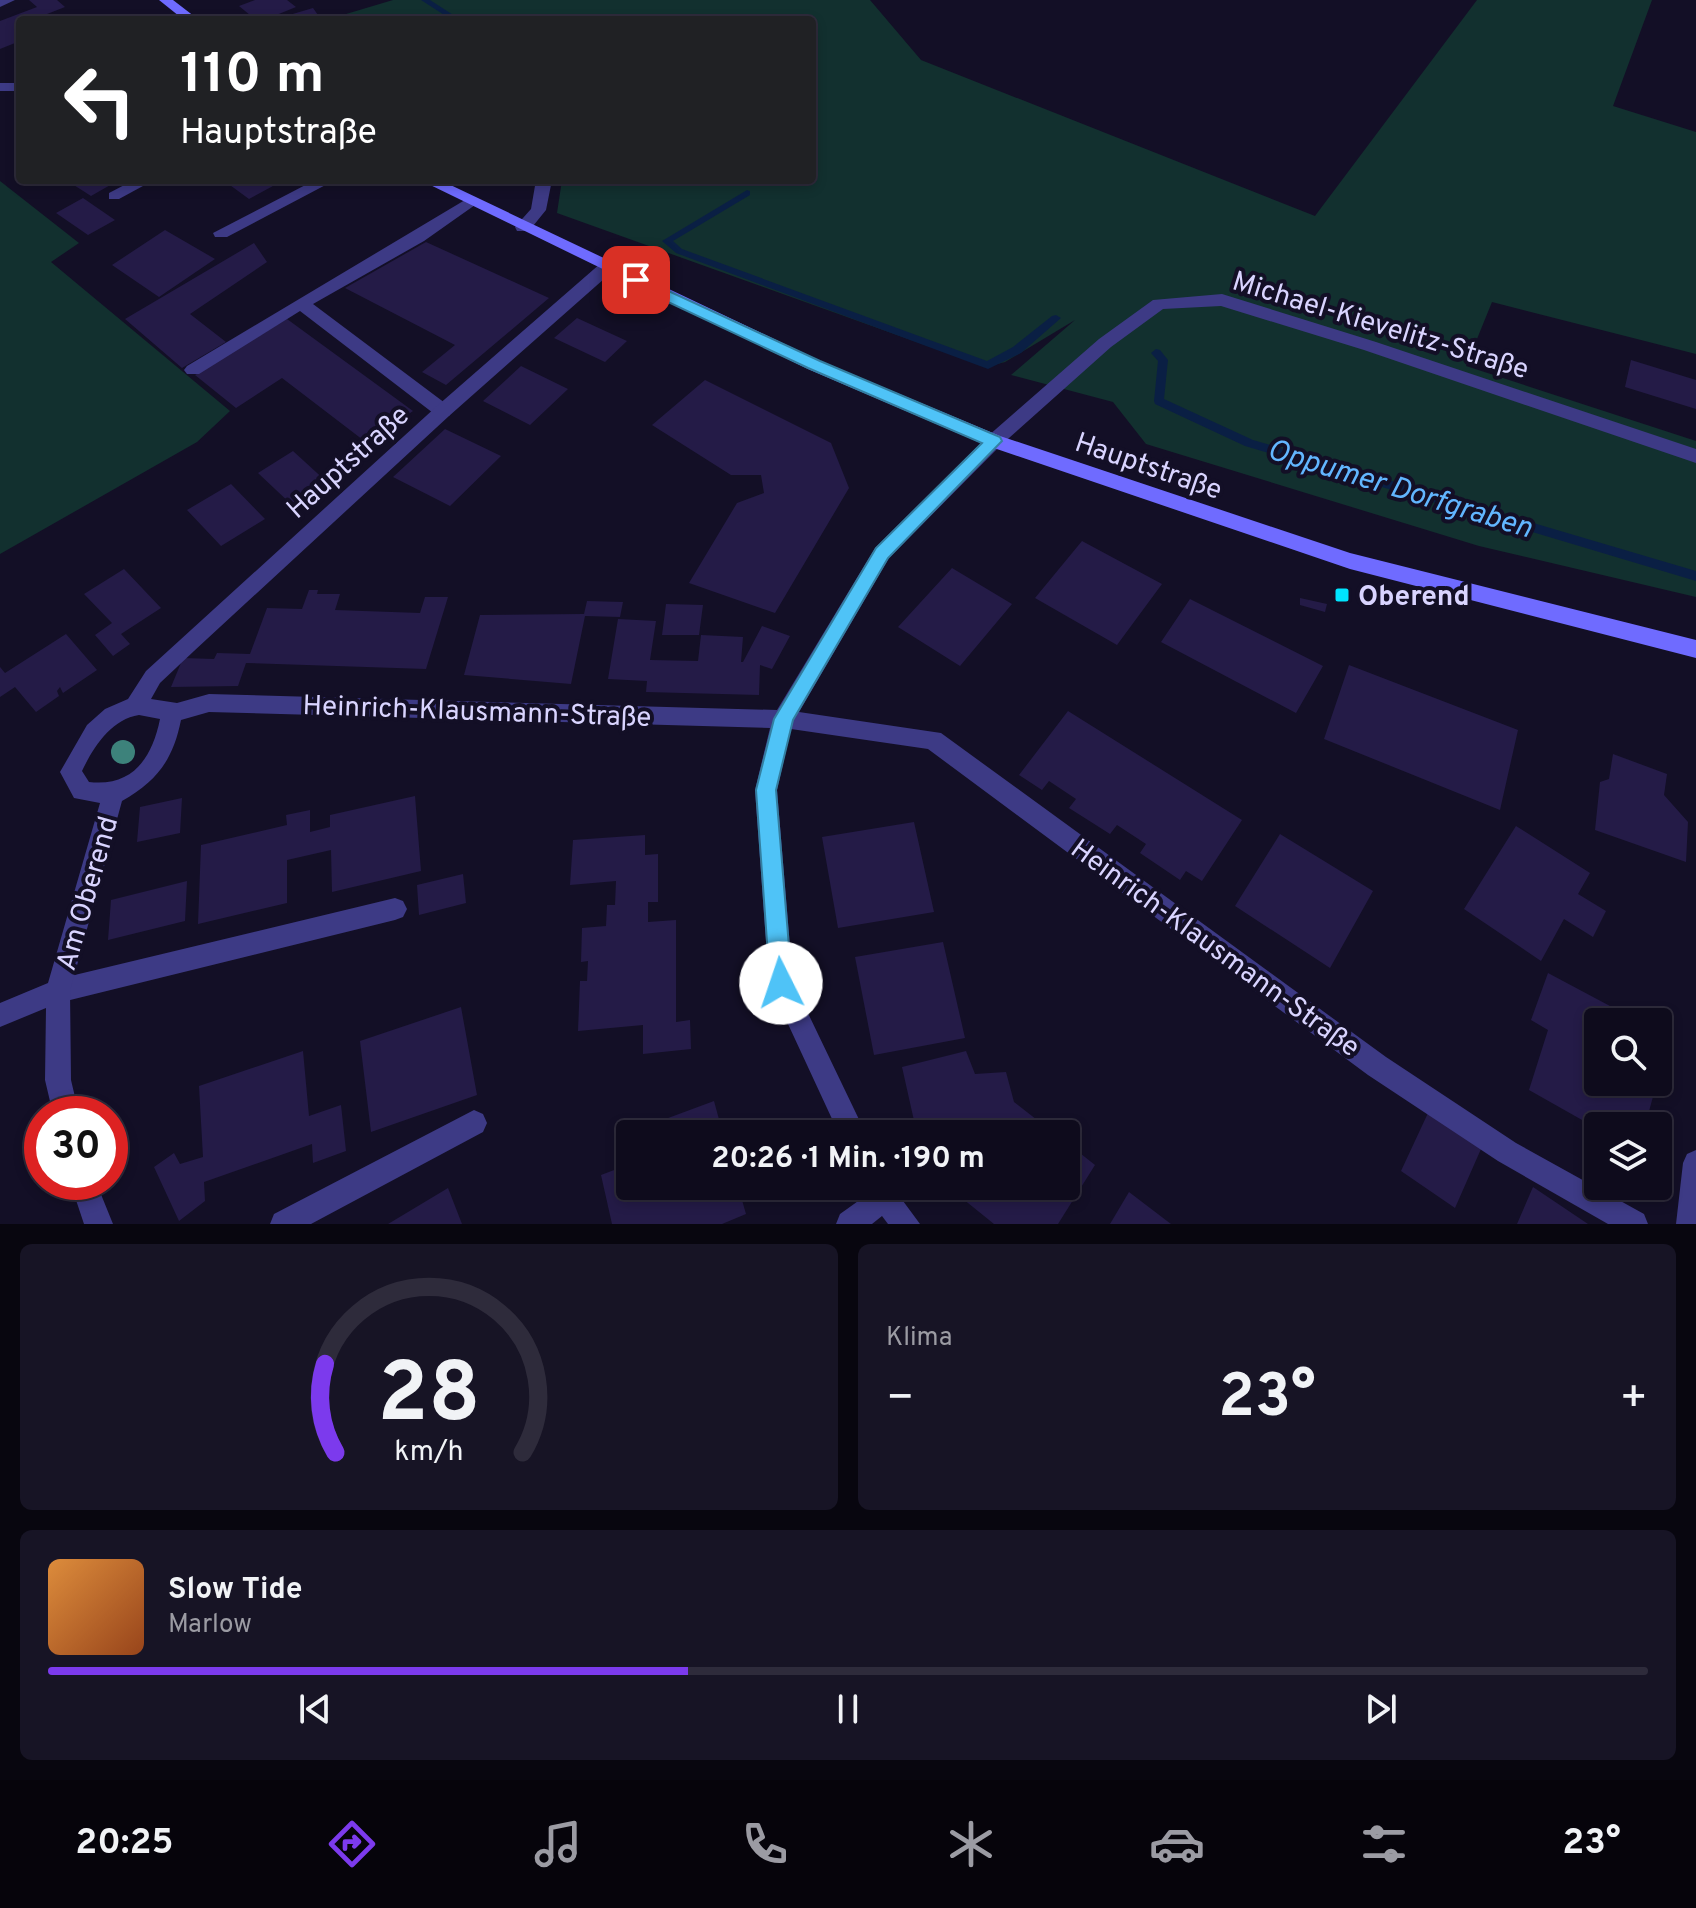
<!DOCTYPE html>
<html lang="de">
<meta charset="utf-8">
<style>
:root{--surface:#0e0b1c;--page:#171425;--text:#f1f3f6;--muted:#9b9ba3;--line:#2e2b3b;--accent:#7c3aed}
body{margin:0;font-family:Overpass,sans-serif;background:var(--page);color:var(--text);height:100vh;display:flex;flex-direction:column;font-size:30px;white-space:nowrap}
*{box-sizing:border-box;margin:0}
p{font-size:26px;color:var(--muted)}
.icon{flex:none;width:44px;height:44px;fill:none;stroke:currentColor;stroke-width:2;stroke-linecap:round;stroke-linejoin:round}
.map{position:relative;height:1224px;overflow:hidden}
.details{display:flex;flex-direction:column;gap:20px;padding:20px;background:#08060f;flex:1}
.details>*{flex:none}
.guide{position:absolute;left:16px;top:16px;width:800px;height:168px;border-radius:8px;box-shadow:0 4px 12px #0003,0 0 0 2px var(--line);background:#202124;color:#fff;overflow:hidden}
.fabs{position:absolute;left:1584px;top:1008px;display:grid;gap:16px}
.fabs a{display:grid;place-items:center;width:88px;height:88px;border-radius:8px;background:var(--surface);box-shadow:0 4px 12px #0003,0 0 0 2px var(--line);font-size:40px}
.speed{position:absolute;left:24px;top:1096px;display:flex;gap:16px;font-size:40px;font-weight:700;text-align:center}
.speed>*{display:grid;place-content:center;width:104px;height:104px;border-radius:50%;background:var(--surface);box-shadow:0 4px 12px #0003,0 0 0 2px var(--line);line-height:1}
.speed .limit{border:12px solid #d22;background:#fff;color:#111}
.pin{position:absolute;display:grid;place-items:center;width:68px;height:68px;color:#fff;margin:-34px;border-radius:16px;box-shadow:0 4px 12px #0006}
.me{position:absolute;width:88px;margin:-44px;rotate:356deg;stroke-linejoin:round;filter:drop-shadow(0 0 6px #0008)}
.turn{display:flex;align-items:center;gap:28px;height:168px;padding:0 32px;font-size:36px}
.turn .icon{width:104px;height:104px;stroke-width:2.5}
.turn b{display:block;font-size:56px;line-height:68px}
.big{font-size:60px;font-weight:700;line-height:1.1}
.details .widget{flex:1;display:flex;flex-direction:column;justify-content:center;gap:12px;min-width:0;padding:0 28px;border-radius:12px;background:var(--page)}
.details .dial{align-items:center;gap:0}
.dial svg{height:208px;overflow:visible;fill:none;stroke:var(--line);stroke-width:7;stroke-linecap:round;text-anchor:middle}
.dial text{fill:var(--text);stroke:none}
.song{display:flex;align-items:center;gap:24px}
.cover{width:96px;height:96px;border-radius:12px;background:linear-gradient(135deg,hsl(30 70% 55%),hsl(20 70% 35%))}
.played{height:8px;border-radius:4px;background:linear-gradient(90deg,var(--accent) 40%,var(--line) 40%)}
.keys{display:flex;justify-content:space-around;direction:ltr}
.heat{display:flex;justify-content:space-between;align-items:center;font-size:44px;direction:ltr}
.details .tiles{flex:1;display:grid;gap:20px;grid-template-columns:1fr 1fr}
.widget:last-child{grid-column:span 2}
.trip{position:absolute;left:616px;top:1120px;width:464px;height:80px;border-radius:8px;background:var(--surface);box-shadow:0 4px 12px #0003,0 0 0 2px var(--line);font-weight:700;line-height:80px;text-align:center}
.tab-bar{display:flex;height:128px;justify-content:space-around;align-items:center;background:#06040b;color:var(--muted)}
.tab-bar .icon{width:56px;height:56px}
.tab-bar .on{color:var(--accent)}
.tab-bar b{font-size:36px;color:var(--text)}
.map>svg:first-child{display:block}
.green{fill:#12302f}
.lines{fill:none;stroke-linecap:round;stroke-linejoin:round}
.stream{fill:#0a1f44;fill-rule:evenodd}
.building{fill:#241b47}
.service{fill:#3d3a85;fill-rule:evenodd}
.minor{fill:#3d3a85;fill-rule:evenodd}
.secondary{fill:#6f6bff;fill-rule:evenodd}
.tree{fill:#3d827b}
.route{fill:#4fc3f7;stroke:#337fa1;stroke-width:2}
.poi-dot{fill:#00e5ff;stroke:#130f26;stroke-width:3}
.labels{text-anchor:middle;stroke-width:8;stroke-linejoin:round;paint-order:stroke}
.street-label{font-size:28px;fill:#d9d4ff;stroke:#130f26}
.poi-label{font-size:28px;font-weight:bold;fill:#d9d4ff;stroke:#130f26;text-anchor:start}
.water-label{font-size:30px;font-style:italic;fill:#62b6ff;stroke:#130f26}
</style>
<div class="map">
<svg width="1696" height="1224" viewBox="0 0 1696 1224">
<rect width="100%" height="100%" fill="#130f26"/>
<path class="green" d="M 393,0 L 870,0 L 921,60 L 1315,216 L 1477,0 L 1652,0 L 1613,106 L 1696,132 L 1696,354 L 1492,302 L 1466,366 L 1696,441 L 1696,597 L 1479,546 L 1146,444 L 1113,402 L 1011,375 L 1075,320 L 1005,362 L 986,367 L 557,213 L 562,180 L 812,180 L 812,20 L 326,20 Z
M 0,181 L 79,243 L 51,262 L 230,411 L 197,442 L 0,554 Z"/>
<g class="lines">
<path class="stream" d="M 421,0 L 430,0 L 461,20 L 452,20 Z
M 747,190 L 750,191 L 750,195 L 673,241 L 682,249 L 987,361 L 1013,347 L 1052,316 L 1056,315 L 1061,318 L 1021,353 L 988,369 L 676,253 L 662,241 Z
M 1156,349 L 1160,350 L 1168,360 L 1164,399 L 1253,440 L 1696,571 L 1696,581 L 1245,446 L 1155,404 L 1154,401 L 1158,361 L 1151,353 Z"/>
</g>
<path class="building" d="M 29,0 L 57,0 L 65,7 L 42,16 L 46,20 L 20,20 L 20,41 L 0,49 L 0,21 L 37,7 Z
M 255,0 L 287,0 L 296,7 L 264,20 L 256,20 L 239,6 Z
M 313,8 L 318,15 L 301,20 L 288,20 L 286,16 Z
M 66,180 L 119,180 L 91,196 Z
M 223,180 L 284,180 L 249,199 Z
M 83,198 L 115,220 L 88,235 L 56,213 Z
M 165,230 L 215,259 L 159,297 L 112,265 Z
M 426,242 L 549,298 L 446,385 L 422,372 L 455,345 L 345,288 Z
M 254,243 L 267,262 L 190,314 L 226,342 L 182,368 L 125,319 Z
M 577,318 L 627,341 L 605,362 L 554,338 Z
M 287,319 L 413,411 L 367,443 L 282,378 L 236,408 L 195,375 Z
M 1631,360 L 1696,380 L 1696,409 L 1625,387 Z
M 521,366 L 568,389 L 530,425 L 483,401 Z
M 705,380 L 831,443 L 849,488 L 775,613 L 689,583 L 737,503 L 764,493 L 761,475 L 731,475 L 652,425 Z
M 445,429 L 501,456 L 450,506 L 393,477 Z
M 293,451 L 328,483 L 293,506 L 258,473 Z
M 231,484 L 265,519 L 221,546 L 187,510 Z
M 1082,541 L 1162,584 L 1117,645 L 1035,598 Z
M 952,568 L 1012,604 L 960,666 L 898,627 Z
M 124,569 L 161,608 L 121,634 L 130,644 L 113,656 L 95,635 L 112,623 L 84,594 Z
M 309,590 L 318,590 L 317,594 L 340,594 L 335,610 L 420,613 L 425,597 L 448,597 L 426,669 L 246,663 L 238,686 L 171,687 L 183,658 L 214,659 L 217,653 L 250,654 L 267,608 L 302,609 Z
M 1300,598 L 1327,604 L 1325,612 L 1300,605 Z
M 1190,599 L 1323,666 L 1296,713 L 1161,642 Z
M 587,601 L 623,602 L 620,617 L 585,616 L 571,684 L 464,675 L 480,615 L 584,614 Z
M 666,604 L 703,605 L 699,635 L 662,635 Z
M 618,619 L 656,621 L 650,660 L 698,661 L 701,635 L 743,637 L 741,662 L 743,662 L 762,626 L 790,636 L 772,669 L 760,665 L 759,695 L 646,692 L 647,681 L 608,679 Z
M 66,634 L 97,670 L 63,693 L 60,687 L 57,691 L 59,696 L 36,712 L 15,687 L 0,697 L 0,667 L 5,673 Z
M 1349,665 L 1518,730 L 1500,810 L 1324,739 Z
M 1068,711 L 1242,820 L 1202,881 L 1186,871 L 1180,880 L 1140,853 L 1146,844 L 1117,825 L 1110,834 L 1069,808 L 1076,799 L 1049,781 L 1042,790 L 1019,775 Z
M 1613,754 L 1667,774 L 1664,795 L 1688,822 L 1686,862 L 1595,830 L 1600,782 L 1609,779 Z
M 415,796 L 421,871 L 332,892 L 331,850 L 287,860 L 287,903 L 198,924 L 201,845 L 287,825 L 286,815 L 310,810 L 310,832 L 330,827 L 330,815 Z
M 182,798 L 180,833 L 137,842 L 140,807 Z
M 914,822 L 934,912 L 838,928 L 822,837 Z
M 1516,826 L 1590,873 L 1578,894 L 1606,911 L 1593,937 L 1564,919 L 1541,961 L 1464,909 Z
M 1280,834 L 1373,891 L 1330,968 L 1235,906 Z
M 645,835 L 645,855 L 658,854 L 658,902 L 648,902 L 648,922 L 676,920 L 676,1022 L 690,1020 L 691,1049 L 643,1054 L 643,1025 L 578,1031 L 580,981 L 587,981 L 588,961 L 581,962 L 582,928 L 606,926 L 607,905 L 615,905 L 616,881 L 570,885 L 573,840 Z
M 463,874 L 466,903 L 419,915 L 417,885 Z
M 187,881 L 185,921 L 108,940 L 111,900 Z
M 943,942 L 965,1038 L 874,1055 L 855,957 Z
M 1548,973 L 1640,1022 L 1598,1022 L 1598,1082 L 1657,1082 L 1645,1126 L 1598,1126 L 1598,1129 L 1529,1090 L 1548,1030 L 1531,1020 Z
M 461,1007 L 477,1095 L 371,1132 L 360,1041 Z
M 1658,1032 L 1669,1038 L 1659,1076 L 1658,1076 Z
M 303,1051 L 309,1116 L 341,1105 L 346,1151 L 313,1163 L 312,1144 L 204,1182 L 205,1201 L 179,1221 L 154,1167 L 174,1153 L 180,1164 L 203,1157 L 199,1086 Z
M 966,1051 L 975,1074 L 1006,1072 L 1014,1102 L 1055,1134 L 917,1134 L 902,1067 Z
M 714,1101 L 723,1134 L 654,1134 L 652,1124 Z
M 1428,1113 L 1481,1149 L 1455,1208 L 1401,1171 Z
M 1066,1142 L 1095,1165 L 1058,1224 L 994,1224 L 947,1186 L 1066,1186 Z
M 630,1164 L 630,1186 L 738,1186 L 746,1214 L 722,1224 L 612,1224 L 601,1175 Z
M 1533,1187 L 1588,1224 L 1517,1224 Z
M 448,1188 L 462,1224 L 388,1224 Z
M 1129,1192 L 1171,1224 L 1110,1224 Z"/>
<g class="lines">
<path class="service" d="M 0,0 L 15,0 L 0,7 Z
M 0,83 L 20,83 L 20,91 L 0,91 Z
M 134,180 L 154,180 L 119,199 L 109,199 L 109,193 Z
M 315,180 L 335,180 L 227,237 L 215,237 L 213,233 Z
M 536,180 L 552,180 L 546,210 L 529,231 L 517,231 L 515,227 L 531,209 Z
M 470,197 L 478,202 L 475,205 L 424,241 L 313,304 L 449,406 L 452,411 L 449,416 L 437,416 L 300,311 L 199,374 L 187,374 L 184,370 L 187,366 Z
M 395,898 L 403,901 L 407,909 L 403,917 L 395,920 L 58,1003 L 49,1000 L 46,991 L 49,982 L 58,979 Z
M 474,1110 L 483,1114 L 487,1123 L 483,1132 L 311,1224 L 270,1224 L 274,1214 Z"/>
<path class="minor" d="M 607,262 L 615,267 L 613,271 L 449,416 L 194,651 L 160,683 L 151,699 L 177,703 L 209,694 L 777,710 L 875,548 L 988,436 L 1099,339 L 1153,300 L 1222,294 L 1376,342 L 1696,449 L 1696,463 L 1364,350 L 1221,306 L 1163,309 L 1111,347 L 1000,446 L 889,558 L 799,712 L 941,733 L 1386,1057 L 1516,1143 L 1644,1214 L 1648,1224 L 1608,1224 L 1498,1161 L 1368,1075 L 928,749 L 791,729 L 777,790 L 793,982 L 866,1134 L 839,1134 L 769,983 L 755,790 L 770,728 L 209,712 L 181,720 C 173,760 157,781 122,801 L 70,991 L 71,1080 L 79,1114 L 53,1114 L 45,1080 L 46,1008 L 0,1027 L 0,1003 L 48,983 L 100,803 L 74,798 L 60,772 L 87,725 L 105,709 L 128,699 L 146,671 L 437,406 L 601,263 ZM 139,715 L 160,719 C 152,759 132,787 89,782 L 82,771 C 93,748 111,719 139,715 Z
M 1696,1150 L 1696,1224 L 1676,1224 L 1683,1163 L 1687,1154 Z
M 70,1182 L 96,1182 L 113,1224 L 84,1224 Z
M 865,1186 L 892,1186 L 920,1224 L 888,1224 L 882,1216 L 872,1224 L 836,1224 L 840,1214 L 868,1194 Z"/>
<path class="secondary" d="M 159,0 L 173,0 L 199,20 L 184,20 Z
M 420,180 L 440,180 L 820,361 L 1000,436 L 1350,553 L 1696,640 L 1696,658 L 1350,569 L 988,446 L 808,369 Z"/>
</g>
<circle class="tree" cx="123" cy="752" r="12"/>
<path class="route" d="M 636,276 L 820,361 L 1000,437 L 1002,441 L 888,558 L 793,720 L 776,790 L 792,983 L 788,991 L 781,994 L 773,991 L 770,983 L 756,790 L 774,719 L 876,548 L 982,443 L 808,368 L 630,284 L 630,277 Z"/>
<rect class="poi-dot" x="1334" y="587" width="16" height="16" rx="4"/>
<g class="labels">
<g class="street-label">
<text transform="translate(1381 324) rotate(17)" y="10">Michael-Kievelitz-Straße</text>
<text transform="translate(347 461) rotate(-42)" y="10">Hauptstraße</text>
<text transform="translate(1149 465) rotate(19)" y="10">Hauptstraße</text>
<text transform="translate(477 710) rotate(2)" y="10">Heinrich-Klausmann-Straße</text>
<text transform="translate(86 893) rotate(-74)" y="10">Am Oberend</text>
<text transform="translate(1216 947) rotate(36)" y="10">Heinrich-Klausmann-Straße</text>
</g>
<g class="poi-label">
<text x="1358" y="605">Oberend</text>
</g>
<g class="water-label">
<text transform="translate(1400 488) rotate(17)" y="10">Oppumer Dorfgraben</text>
</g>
</g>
</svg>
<div class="fabs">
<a><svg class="icon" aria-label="search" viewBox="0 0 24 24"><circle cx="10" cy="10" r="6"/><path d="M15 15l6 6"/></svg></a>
<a><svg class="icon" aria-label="layers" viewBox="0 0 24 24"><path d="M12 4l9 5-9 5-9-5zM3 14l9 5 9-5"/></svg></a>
</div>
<div class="speed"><div class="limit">30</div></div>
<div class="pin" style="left:636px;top:280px;background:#d93025"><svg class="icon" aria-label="arrive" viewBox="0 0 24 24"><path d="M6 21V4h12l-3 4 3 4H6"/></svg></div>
<svg class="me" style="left:781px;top:983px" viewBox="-20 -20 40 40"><circle r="19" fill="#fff"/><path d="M0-13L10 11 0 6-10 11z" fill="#4fc3f7"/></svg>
<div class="trip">20:26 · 1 Min. · 190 m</div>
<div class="guide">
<div class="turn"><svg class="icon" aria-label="left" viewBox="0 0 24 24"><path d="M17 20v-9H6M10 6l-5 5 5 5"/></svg><div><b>110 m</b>Hauptstraße</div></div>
</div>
</div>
<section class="details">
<div class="tiles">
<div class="widget dial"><svg viewBox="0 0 100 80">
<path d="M14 69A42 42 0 1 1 86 69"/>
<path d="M14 69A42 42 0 0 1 10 35" stroke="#7c3aed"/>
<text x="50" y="56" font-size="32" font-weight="700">28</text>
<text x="50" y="72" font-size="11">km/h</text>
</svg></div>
<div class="widget"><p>Klima</p>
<div class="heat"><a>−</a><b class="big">23°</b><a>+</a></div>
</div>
<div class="widget">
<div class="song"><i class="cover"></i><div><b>Slow Tide</b><p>Marlow</p></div></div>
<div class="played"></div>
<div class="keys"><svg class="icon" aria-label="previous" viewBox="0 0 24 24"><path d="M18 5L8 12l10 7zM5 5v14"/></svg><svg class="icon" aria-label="pause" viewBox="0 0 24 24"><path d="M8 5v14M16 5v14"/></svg><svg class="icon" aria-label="next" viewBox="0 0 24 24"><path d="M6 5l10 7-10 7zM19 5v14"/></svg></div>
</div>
</div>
</section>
<nav class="tab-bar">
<b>20:25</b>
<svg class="icon on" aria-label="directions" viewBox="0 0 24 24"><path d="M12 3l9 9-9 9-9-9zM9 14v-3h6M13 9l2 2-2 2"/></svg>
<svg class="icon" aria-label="music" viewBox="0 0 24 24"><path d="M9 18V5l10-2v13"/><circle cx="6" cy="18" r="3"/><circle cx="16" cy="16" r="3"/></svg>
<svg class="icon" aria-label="phone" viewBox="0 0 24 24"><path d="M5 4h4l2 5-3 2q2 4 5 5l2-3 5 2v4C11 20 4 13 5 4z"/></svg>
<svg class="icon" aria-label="climate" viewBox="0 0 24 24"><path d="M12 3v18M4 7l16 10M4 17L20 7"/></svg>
<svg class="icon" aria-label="car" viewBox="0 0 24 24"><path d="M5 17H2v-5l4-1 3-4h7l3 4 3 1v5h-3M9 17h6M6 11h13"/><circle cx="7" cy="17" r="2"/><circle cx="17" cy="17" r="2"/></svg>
<svg class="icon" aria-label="filters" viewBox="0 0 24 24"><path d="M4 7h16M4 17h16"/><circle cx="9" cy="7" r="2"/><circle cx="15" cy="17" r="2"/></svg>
<b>23°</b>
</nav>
